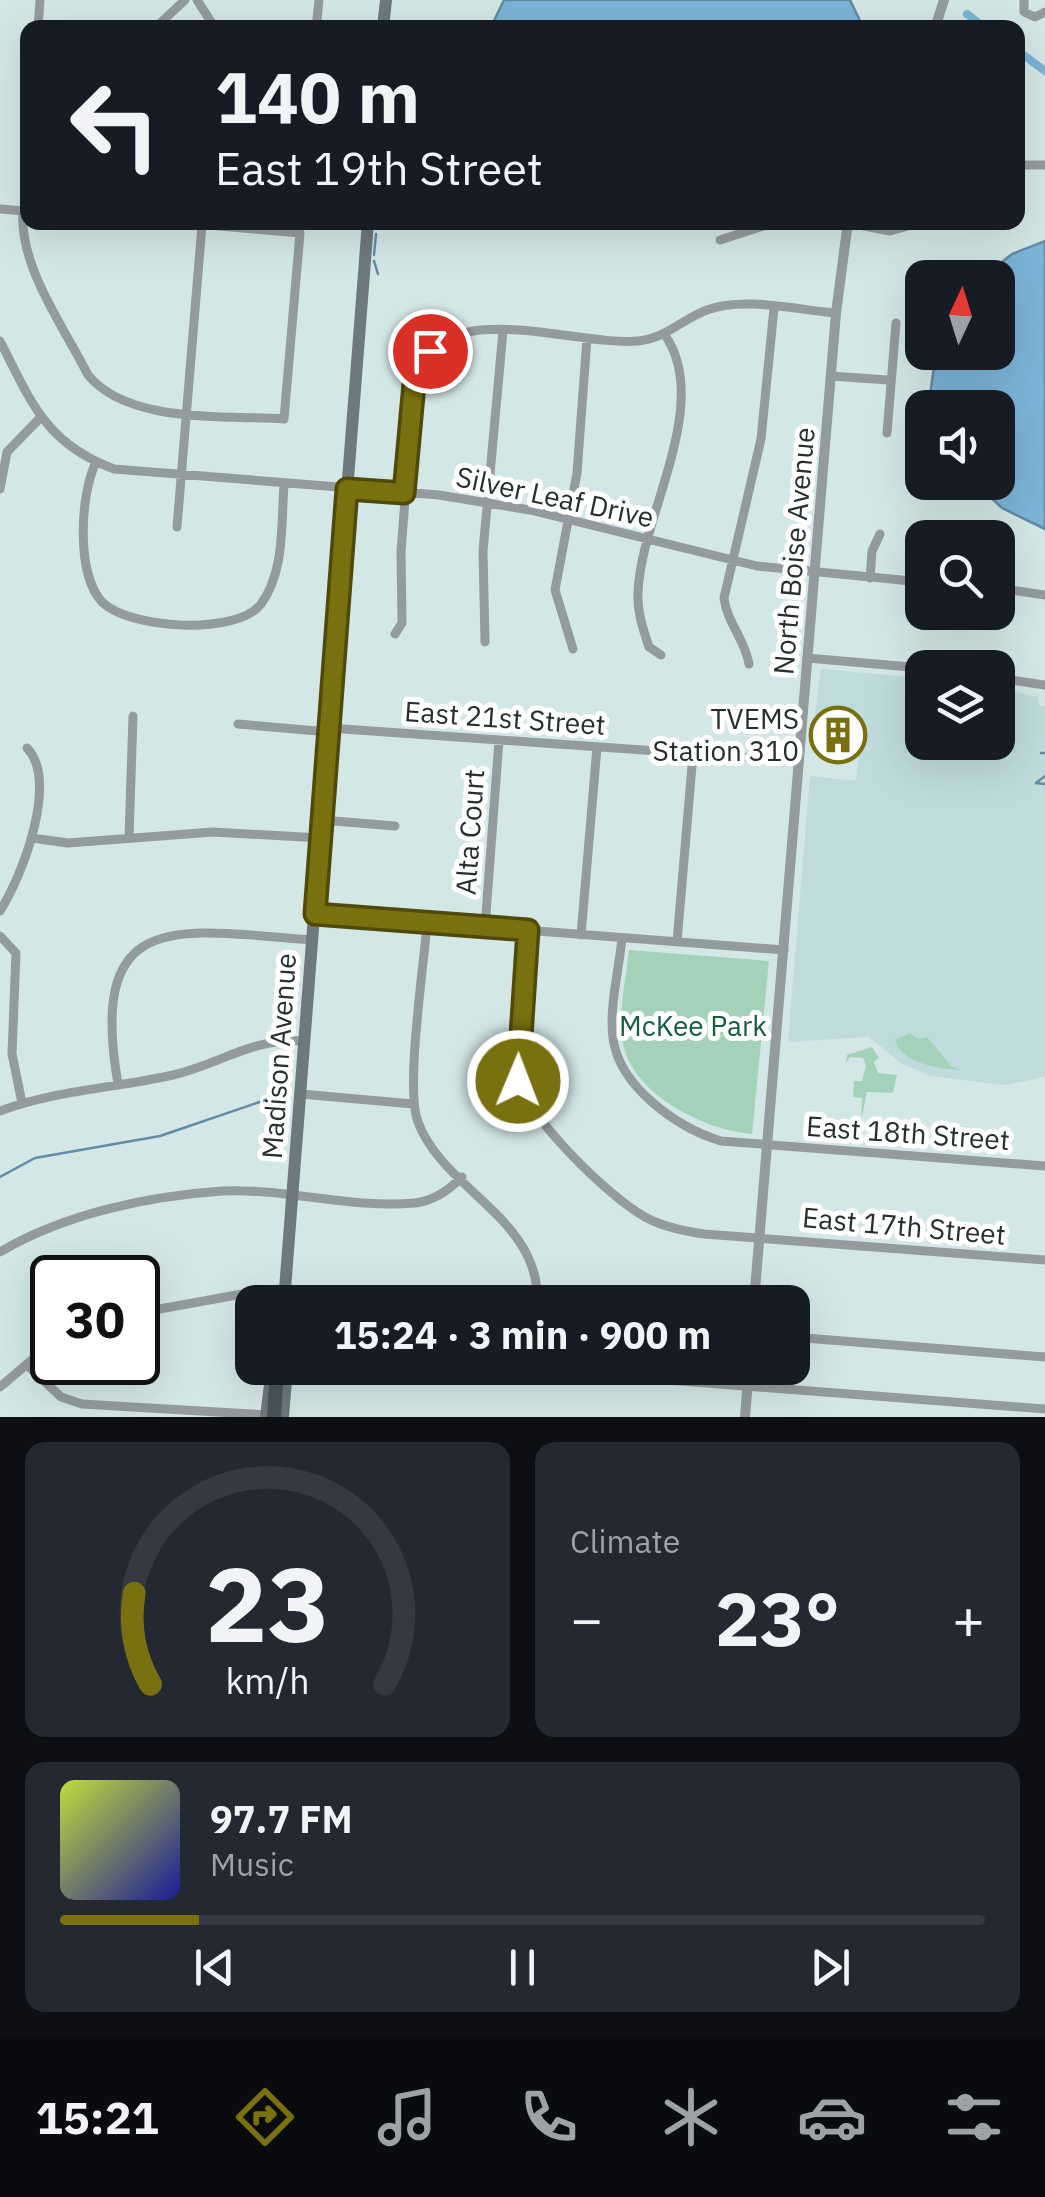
<!DOCTYPE html>
<meta charset="utf-8">
<style>
:root{--surface:#171b24;--page:#242831;--text:#f1f3f6;--muted:#9ea1a6;--line:#363941;--accent:#79700f}
body{margin:0;font-family:"IBM Plex Sans",sans-serif;background:var(--page);color:var(--text);height:100vh;display:flex;flex-direction:column;font-size:38px;white-space:nowrap}
*{box-sizing:border-box;margin:0}
p{font-size:32px;color:var(--muted)}
.icon{flex:none;width:55px;height:55px;fill:none;stroke:currentColor;stroke-width:2;stroke-linecap:round;stroke-linejoin:round}
.map{position:relative;height:1417px;overflow:hidden}
.sheet{display:flex;flex-direction:column;gap:25px;padding:25px;background:#0d0f14;flex:1}
.sheet>*{flex:none}
.guide{position:absolute;left:20px;top:20px;width:1005px;height:210px;border-radius:20px;box-shadow:0 10px 40px #0002;background:#171b24;color:var(--text);overflow:hidden}
.needle{width:65px;rotate:4deg}
.buttons{position:absolute;left:905px;top:260px;display:grid;gap:20px}
.buttons a{display:grid;place-items:center;width:110px;height:110px;border-radius:20px;background:var(--surface);box-shadow:0 10px 40px #0002;font-size:50px}
.speed{position:absolute;left:30px;top:1255px;display:flex;gap:20px;font-size:50px;font-weight:700;text-align:center}
.speed>*{display:grid;place-content:center;width:130px;height:130px;border-radius:50%;background:var(--surface);box-shadow:0 10px 40px #0002;line-height:1}
.speed .limit{border:5px solid #111;border-radius:15px;background:#fff;color:#111}
.pin{position:absolute;display:grid;place-items:center;width:85px;height:85px;color:#fff;margin:-42px;border:5px solid #fff;border-radius:50%;box-shadow:0 2px 10px #0007}
.me{position:absolute;width:110px;margin:-55px;rotate:1deg;stroke-linejoin:round;filter:drop-shadow(0 0 8px #0008)}
.turn{display:flex;align-items:center;gap:35px;height:210px;padding:0 30px;font-size:45px}
.turn .icon{width:130px;height:130px;stroke-width:2.5}
.turn b{display:block;font-size:70px;line-height:85px}
.big{font-size:75px;font-weight:800;line-height:1.1}
.sheet .widget{flex:1;display:flex;flex-direction:column;justify-content:center;gap:15px;min-width:0;padding:0 35px;border-radius:20px;background:var(--page)}
.sheet .dial{align-items:center;gap:0}
.dial svg{height:260px;overflow:visible;fill:none;stroke:var(--line);stroke-width:7;stroke-linecap:round;text-anchor:middle}
.dial text{fill:var(--text);stroke:none}
.song{display:flex;align-items:center;gap:30px}
.cover{width:120px;height:120px;border-radius:15px;background:linear-gradient(135deg,hsl(70 70% 55%),hsl(240 70% 35%))}
.played{height:10px;border-radius:5px;background:linear-gradient(90deg,var(--accent) 15%,var(--line) 15%)}
.keys{display:flex;justify-content:space-around;direction:ltr}
.heat{display:flex;justify-content:space-between;align-items:center;font-size:55px;direction:ltr}
.sheet .tiles{flex:1;display:grid;gap:25px;grid-template-columns:1fr 1fr}
.widget:last-child{grid-column:span 2}
.trip{position:absolute;left:235px;top:1285px;width:575px;height:100px;border-radius:20px;background:var(--surface);box-shadow:0 10px 40px #0002;font-weight:800;line-height:100px;text-align:center}
.menu{display:flex;height:160px;justify-content:space-around;align-items:center;background:#090b0e;color:var(--muted)}
.menu .icon{width:70px;height:70px}
.menu .selected{color:var(--accent)}
.menu b{font-size:45px;color:var(--text)}
.map>svg:first-child{display:block}
.built{fill:#bfdbdc}
.green{fill:#a4d2b9}
.water{fill:#7cb4d7;stroke:#628ca4;stroke-width:2.5}
.lines{fill:none;stroke-linecap:round;stroke-linejoin:round}
.stream{stroke:#628ca4;stroke-width:2.5}
.canal{stroke:#7cb4d7;stroke-width:8}
.minor{stroke:#949b9e;stroke-width:9}
.tertiary{stroke:#949b9e;stroke-width:10}
.secondary{stroke:#6e797d;stroke-width:12}
.trunk{stroke:#48565b;stroke-width:14}
.route-casing{stroke:#4f490a;stroke-width:25}
.route{stroke:#79700f;stroke-width:18}
.labels{text-anchor:middle;stroke-width:10;stroke-linejoin:round;paint-order:stroke}
.street-label{font-size:28px;fill:#262e2e;stroke:#fff}
.poi-label{font-size:28px;fill:#262e2e;stroke:#fff;text-anchor:end}
.park-label{font-size:28px;fill:#135c3e;stroke:#fff}
</style>
<div class="map">
<svg width="1045" height="1417" viewBox="0 0 1045 1417">
<rect width="100%" height="100%" fill="#d4e7e7"/>
<path class="built" d="M 821,669 L 922,678 L 922,742 L 998,742 L 998,688 L 1038,697 L 1039,705 L 1045,706 L 1045,1077 L 1004,1085 L 929,1076 L 901,1063 L 869,1037 L 788,1042 L 810,776 L 856,781 L 862,718 L 815,715 Z"/>
<path class="green" d="M 629,950 L 769,961 L 752,1134 C 703,1130 627,1092 622,1037 C 619,1008 626,978 629,950 Z
M 910,1033 L 918,1039 L 927,1037 L 952,1067 L 960,1070 C 940,1069 900,1063 895,1040 Z
M 872,1047 L 879,1058 L 874,1062 L 878,1073 L 897,1075 L 893,1093 L 867,1092 L 861,1121 L 862,1098 L 853,1097 L 854,1081 L 862,1081 L 866,1066 L 863,1058 L 850,1057 L 846,1063 L 847,1055 Z"/>
<path class="water" d="M 504,0 L 850,0 L 863,27 L 491,27 Z
M 1045,241 L 1045,529 L 1002,508 L 975,483 L 998,482 L 998,408 L 930,407 L 929,402 L 936,353 L 998,352 L 998,278 L 983,277 L 1012,254 Z"/>
<g class="lines">
<path class="stream" d="M 377,226 L 377,222
M 374,255 L 376,234
M 374,261 L 378,274
M 1041,753 L 1045,753
M 1045,776 L 1036,783 L 1045,784
M 0,1177 L 35,1158 L 160,1136 L 286,1093"/>
<path class="canal" d="M 967,14 L 985,28
M 1018,51 L 1045,71"/>
<path class="minor" d="M 197,0 L 215,28
M 1024,0 L 1024,12 L 1035,17 L 1045,12
M 38,28 L 40,0
M 155,28 L 185,0
M 316,28 L 319,0
M 1018,146 L 1021,164
M 1018,165 L 1045,165
M 0,209 L 25,211
M 23,211 C 19,267 64,327 88,375 C 128,424 225,415 284,419 L 300,233 L 175,222
M 844,222 L 890,231 L 922,222
M 720,240 L 776,222
M 0,341 C 31,402 46,444 114,469 L 439,495 L 530,510 L 757,566 L 922,582
M 831,376 L 888,380
M 887,433 L 896,323
M 96,462 C 80,495 76,574 102,602 C 129,629 237,636 261,604 C 285,572 281,523 284,485
M 0,489 L 7,452 L 40,418
M 177,527 L 202,225
M 870,578 L 872,551 L 880,534
M 998,588 L 1045,595
M 395,634 L 402,623 L 401,552 L 414,384 C 433,290 572,347 638,341 C 667,338 682,319 707,310 C 744,296 797,310 836,313
M 485,642 L 483,551 L 503,331
M 573,649 L 555,590 L 577,473 L 587,338
M 661,655 L 649,647 C 643,629 637,612 638,593 C 640,517 713,405 665,335
M 807,658 L 922,668
M 749,664 C 745,639 727,623 724,598 L 761,439 L 774,308
M 998,678 L 1045,685
M 238,724 L 329,732
M 329,728 L 798,761
M 322,820 L 395,826
M 32,838 L 68,843 L 213,832 L 321,838
M 129,838 L 133,716
M 0,911 C 22,877 59,781 27,748
M 315,914 L 784,950
M 427,923 C 424,966 405,1088 418,1122 C 443,1190 541,1219 537,1302
M 485,927 L 499,740
M 528,931 C 524,974 511,1035 518,1076 C 524,1115 610,1198 645,1217 C 663,1227 683,1231 704,1234 L 1045,1260
M 581,935 L 597,747
M 0,936 L 16,953 L 12,1054 L 22,1103
M 622,938 C 619,970 609,1007 613,1038 C 619,1087 678,1128 721,1141 L 1045,1166
M 677,942 L 693,754
M 118,1084 C 87,905 179,930 313,940
M 301,1094 L 413,1104
M 0,1111 C 56,1090 116,1088 173,1075 C 223,1063 250,1038 305,1041
M 0,1252 C 64,1214 148,1196 222,1191 C 286,1188 352,1209 415,1203 C 434,1201 449,1190 462,1177
M 138,1313 L 242,1294 L 365,1302
M 792,1337 L 1045,1357
M 27,1365 L 61,1397 L 82,1404 L 267,1415
M 512,1368 L 1045,1409
M 0,1387 L 52,1343"/>
<path class="tertiary" d="M 935,28 L 944,0
M 754,1302 L 836,313 L 848,222
M 745,1417 L 749,1368"/>
<path class="secondary" d="M 383,28 L 386,0
M 284,1302 L 368,222
M 266,1417 L 270,1385
M 283,1417 L 287,1368"/>
<path class="trunk" d="M 274,1417 L 277,1368"/>
</g>
<g class="lines">
<g class="route-casing">
<path id="route" d="M 430,351 L 414,384 L 404,493 L 347,489 L 315,914 L 528,930 L 518,1081"/>
</g>
<use href="#route" class="route"/>
</g>
<defs>
<g id="building-ring" transform="scale(2.875)"><circle r="9.5" fill="#fff" stroke="#79700f" stroke-width="1.5"/><path d="M-4-6H4V6H1V3H-1V6H-4ZM-2.5-4.3h1.7v1.8h-1.7ZM.8-4.3h1.7v1.8H.8ZM-2.5-1h1.7V.8h-1.7ZM.8-1h1.7V.8H.8Z" fill="#79700f"/></g>
</defs>
<g fill-rule="evenodd">
<use href="#building-ring" x="838" y="735"/>
</g>
<g class="labels">
<g class="street-label">
<text transform="translate(555 497) rotate(12)" y="10">Silver Leaf Drive</text>
<text transform="translate(794 551) rotate(-85)" y="10">North Boise Avenue</text>
<text transform="translate(505 718) rotate(4)" y="10">East 21st Street</text>
<text transform="translate(470 832) rotate(-86)" y="10">Alta Court</text>
<text transform="translate(279 1056) rotate(-86)" y="10">Madison Avenue</text>
<text transform="translate(908 1133) rotate(4)" y="10">East 18th Street</text>
<text transform="translate(904 1226) rotate(5)" y="10">East 17th Street</text>
</g>
<g class="poi-label">
<text x="799" y="729">TVEMS<tspan x="799" dy="32">Station 310</tspan></text>
</g>
<g class="park-label">
<text x="693" y="1036">McKee Park</text>
</g>
</g>
</svg>
<div class="buttons">
<a><svg class="needle" viewBox="-14 -14 28 28"><path d="M0-13l5 13h-10z" fill="#e53935"/><path d="M0 13l5-13h-10z" fill="#9ea1a6"/></svg></a>
<a><svg class="icon" aria-label="sound" viewBox="0 0 24 24"><path d="M4 9h4l5-4v14l-5-4H4zM17 9q2 3 0 6"/></svg></a>
<a><svg class="icon" aria-label="search" viewBox="0 0 24 24"><circle cx="10" cy="10" r="6"/><path d="M15 15l6 6"/></svg></a>
<a><svg class="icon" aria-label="layers" viewBox="0 0 24 24"><path d="M12 4l9 5-9 5-9-5zM3 14l9 5 9-5"/></svg></a>
</div>
<div class="speed"><div class="limit">30</div></div>
<div class="pin" style="left:430px;top:351px;background:#d93025"><svg class="icon" aria-label="arrive" viewBox="0 0 24 24"><path d="M6 21V4h12l-3 4 3 4H6"/></svg></div>
<svg class="me" style="left:518px;top:1081px" viewBox="-20 -20 40 40"><circle r="17" fill="#79700f" stroke="#fff" stroke-width="3"/><path d="M0-11L8 9 0 5-8 9z" fill="#fff"/></svg>
<div class="trip">15:24 · 3 min · 900 m</div>
<div class="guide">
<div class="turn"><svg class="icon" aria-label="left" viewBox="0 0 24 24"><path d="M17 20v-9H6M10 6l-5 5 5 5"/></svg><div><b>140 m</b>East 19th Street</div></div>
</div>
</div>
<section class="sheet">
<div class="tiles">
<div class="widget dial"><svg viewBox="0 0 100 80">
<path d="M14 69A42 42 0 1 1 86 69"/>
<path d="M14 69A42 42 0 0 1 9 41" stroke="#79700f"/>
<text x="50" y="56" font-size="32" font-weight="700">23</text>
<text x="50" y="72" font-size="11">km/h</text>
</svg></div>
<div class="widget"><p>Climate</p>
<div class="heat"><a>−</a><b class="big">23°</b><a>+</a></div>
</div>
<div class="widget">
<div class="song"><i class="cover"></i><div><b>97.7 FM</b><p>Music</p></div></div>
<div class="played"></div>
<div class="keys"><svg class="icon" aria-label="previous" viewBox="0 0 24 24"><path d="M18 5L8 12l10 7zM5 5v14"/></svg><svg class="icon" aria-label="pause" viewBox="0 0 24 24"><path d="M8 5v14M16 5v14"/></svg><svg class="icon" aria-label="next" viewBox="0 0 24 24"><path d="M6 5l10 7-10 7zM19 5v14"/></svg></div>
</div>
</div>
</section>
<nav class="menu">
<b>15:21</b>
<svg class="icon selected" aria-label="directions" viewBox="0 0 24 24"><path d="M12 3l9 9-9 9-9-9zM9 14v-3h6M13 9l2 2-2 2"/></svg>
<svg class="icon" aria-label="music" viewBox="0 0 24 24"><path d="M9 18V5l10-2v13"/><circle cx="6" cy="18" r="3"/><circle cx="16" cy="16" r="3"/></svg>
<svg class="icon" aria-label="phone" viewBox="0 0 24 24"><path d="M5 4h4l2 5-3 2q2 4 5 5l2-3 5 2v4C11 20 4 13 5 4z"/></svg>
<svg class="icon" aria-label="climate" viewBox="0 0 24 24"><path d="M12 3v18M4 7l16 10M4 17L20 7"/></svg>
<svg class="icon" aria-label="car" viewBox="0 0 24 24"><path d="M5 17H2v-5l4-1 3-4h7l3 4 3 1v5h-3M9 17h6M6 11h13"/><circle cx="7" cy="17" r="2"/><circle cx="17" cy="17" r="2"/></svg>
<svg class="icon" aria-label="filters" viewBox="0 0 24 24"><path d="M4 7h16M4 17h16"/><circle cx="9" cy="7" r="2"/><circle cx="15" cy="17" r="2"/></svg>
</nav>
